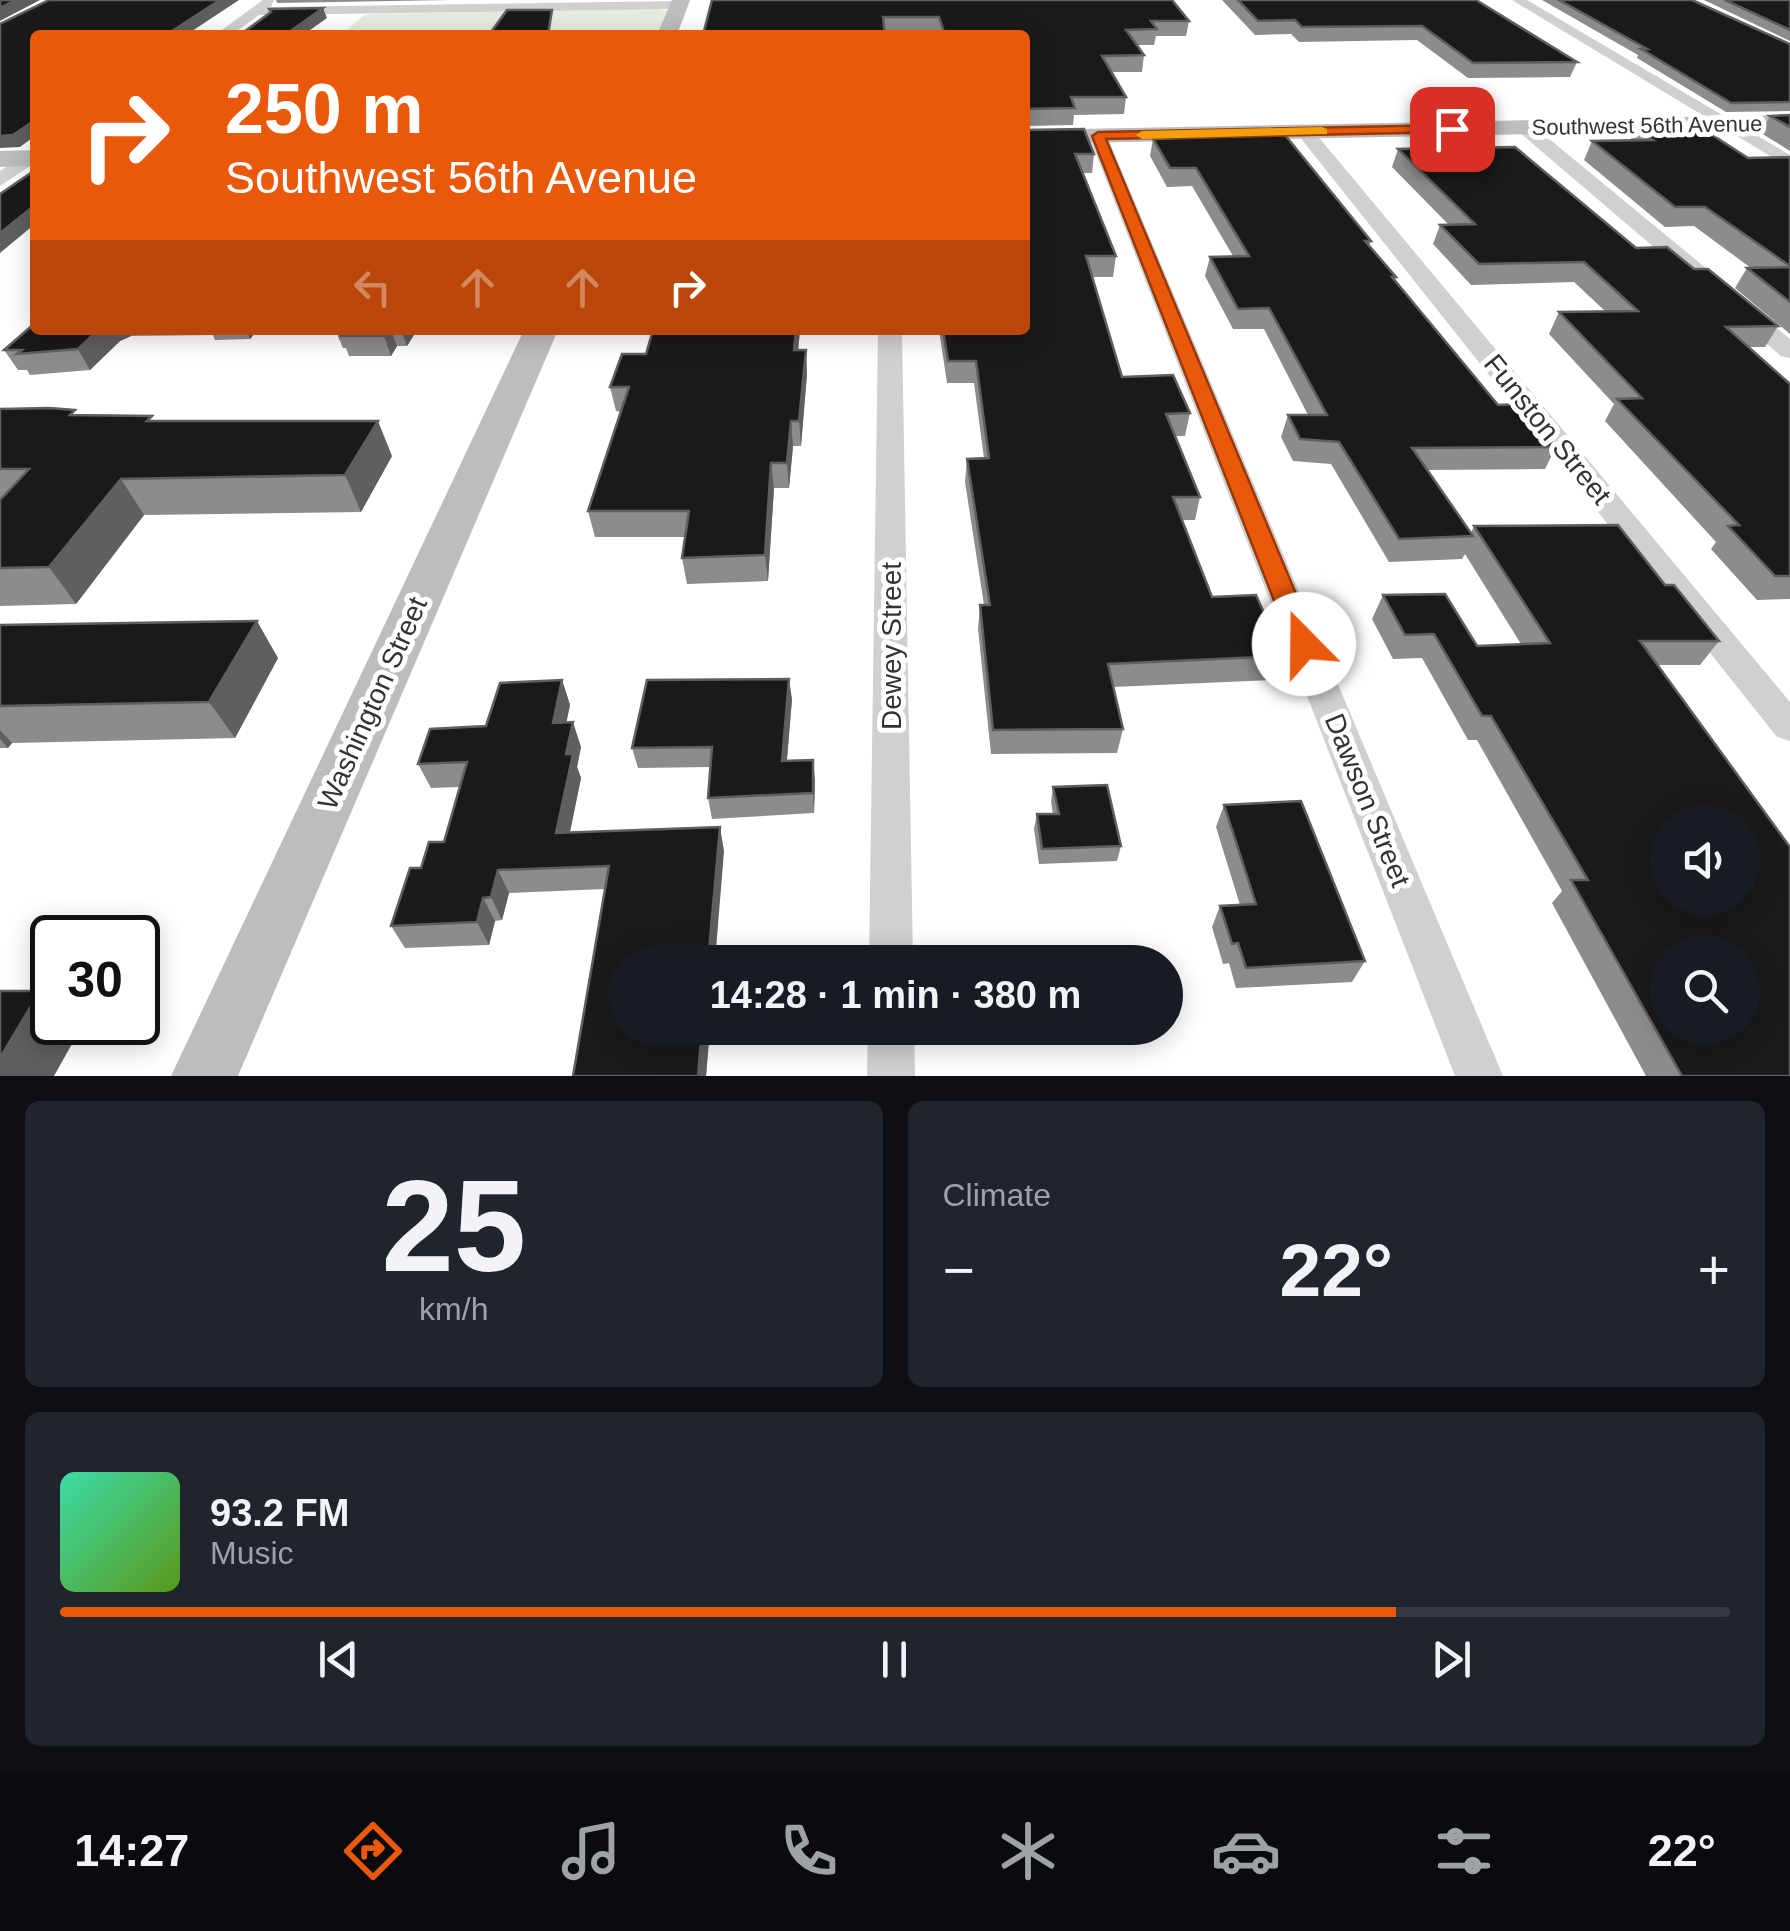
<!DOCTYPE html>
<meta charset="utf-8">
<style>
:root{--surface:#171b24;--page:#20242c;--text:#f1f3f6;--muted:#9ea1a6;--line:#363941;--accent:#ea580c}
body{margin:0;font-family:Arial,sans-serif;background:var(--page);color:var(--text);height:100vh;display:flex;flex-direction:column;font-size:38px;white-space:nowrap}
*{box-sizing:border-box;margin:0}
p{font-size:32px;color:var(--muted)}
.icon{flex:none;width:55px;height:55px;fill:none;stroke:currentColor;stroke-width:2;stroke-linecap:round;stroke-linejoin:round}
.map{position:relative;height:1076px;overflow:hidden}
.drawer{display:flex;flex-direction:column;gap:25px;padding:25px;background:#0d0f14;flex:1}
.drawer>*{flex:none}
.hud{position:absolute;left:30px;top:30px;width:1000px;height:305px;border-radius:10px;box-shadow:0 5px 25px #0003;background:#ea580c;color:#fff;overflow:hidden}
.controls{position:absolute;left:1650px;top:805px;display:grid;gap:20px}
.controls a{display:grid;place-items:center;width:110px;height:110px;border-radius:50%;background:var(--surface);box-shadow:0 5px 25px #0003;font-size:50px}
.speed{position:absolute;left:30px;top:915px;display:flex;gap:20px;font-size:50px;font-weight:700;text-align:center}
.speed>*{display:grid;place-content:center;width:130px;height:130px;border-radius:50%;background:var(--surface);box-shadow:0 5px 25px #0003;line-height:1}
.speed .limit{border:5px solid #111;border-radius:15px;background:#fff;color:#111}
.pin{position:absolute;display:grid;place-items:center;width:85px;height:85px;color:#fff;margin:-42px;border-radius:20px;box-shadow:0 5px 15px #0006}
.me{position:absolute;width:110px;margin:-55px;rotate:338deg;stroke-linejoin:round;filter:drop-shadow(0 0 8px #0008)}
.turn{display:flex;align-items:center;gap:35px;height:210px;padding:0 30px;font-size:45px}
.turn .icon{width:130px;height:130px;stroke-width:2.5}
.turn b{display:block;font-size:70px;line-height:85px}
.lanes{display:flex;align-items:center;height:95px;padding:0 30px;background:#0003;justify-content:center;gap:50px;direction:ltr}
.lanes .off{opacity:.35}
.big{font-size:75px;font-weight:700;line-height:1.1}
.drawer .card{flex:1;display:flex;flex-direction:column;justify-content:center;gap:15px;min-width:0;padding:0 35px;border-radius:15px;background:var(--page)}
.drawer .dial{align-items:center;gap:0}
.dial b{font-size:130px;line-height:1}
.song{display:flex;align-items:center;gap:30px}
.cover{width:120px;height:120px;border-radius:15px;background:linear-gradient(135deg,hsl(160 70% 55%),hsl(90 70% 35%))}
.played{height:10px;border-radius:5px;background:linear-gradient(90deg,var(--accent) 80%,var(--line) 80%)}
.keys{display:flex;justify-content:space-around;direction:ltr}
.heat{display:flex;justify-content:space-between;align-items:center;font-size:55px;direction:ltr}
.drawer .tiles{flex:1;display:grid;gap:25px;grid-template-columns:1fr 1fr}
.card:last-child{grid-column:span 2}
.trip{position:absolute;left:608px;top:945px;width:575px;height:100px;border-radius:50px;background:var(--surface);box-shadow:0 5px 25px #0003;font-weight:700;line-height:100px;text-align:center}
.dock{display:flex;height:160px;justify-content:space-around;align-items:center;background:#090b0e;color:var(--muted)}
.dock .icon{width:70px;height:70px}
.dock .on{color:var(--accent)}
.dock b{font-size:45px;color:var(--text)}
.map>svg:first-child{display:block}
.green{fill:#e6ecdf}
.lines{fill:none;stroke-linecap:round;stroke-linejoin:round}
.street{fill:#d0d0d0;fill-rule:evenodd}
.secondary{fill:#bdbdbd;fill-rule:evenodd}
.wall{fill:#8c8c8c}
.shaded-wall{fill:#5f5f5f}
.building{fill:#1a1a1a;stroke:#5f5f5f;stroke-width:2.5;fill-rule:evenodd}
.route{fill:#ea580c;stroke:#983908;stroke-width:2.5}
.slow{fill:#f59e0b}
.labels{text-anchor:middle;stroke-width:10;stroke-linejoin:round;paint-order:stroke}
.far-street-label{font-size:22px;fill:#333;stroke:#fff}
.street-label{font-size:28px;fill:#333;stroke:#fff}
</style>
<div class="map">
<svg width="1790" height="1076" viewBox="0 0 1790 1076">
<rect width="100%" height="100%" fill="#fff"/>
<path class="green" d="M 657,9 L 671,11 L 661,35 L 341,35 L 363,16 L 372,14 Z"/>
<g class="lines">
<path class="street" d="M 263,0 L 274,0 L 271,7 L 678,1 L 685,5 L 678,9 L 259,15 L 231,35 L 215,35 Z
M 1512,0 L 1527,0 L 1790,155 L 1790,168 Z
M 1519,124 L 1531,124 L 1707,269 L 1710,274 L 1707,279 L 1691,279 L 1519,132 Z
M 1305,127 L 1311,128 L 1790,702 L 1790,741 L 1777,737 L 1299,136 L 1296,132 Z
M 1098,131 L 1107,136 L 1503,1076 L 1455,1076 L 1089,136 Z
M 25,154 L 35,154 L 35,163 L 0,186 L 0,171 Z
M 1741,303 L 1749,305 L 1790,339 L 1790,358 L 1781,356 L 1733,315 L 1730,310 L 1733,305 Z
M 878,330 L 902,330 L 913,962 L 869,962 Z
M 868,1028 L 914,1028 L 915,1076 L 867,1076 Z"/>
<path class="secondary" d="M 672,0 L 690,0 L 677,35 L 657,35 Z
M 1790,115 L 1790,129 L 1025,144 L 1025,130 Z
M 35,150 L 35,166 L 0,167 L 0,151 Z
M 524,330 L 558,330 L 238,1076 L 171,1076 Z"/>
</g>
<path class="wall" d="M 276,0 L 450,0 L 277,3 Z
M 712,0 L 1189,21 L 1186,36 L 1156,36 L 1154,45 L 1137,45 L 1144,55 L 1142,72 L 1112,72 L 1126,97 L 1124,114 L 1074,115 L 1073,125 L 1026,126 L 1027,130 L 1094,154 L 1092,173 L 1083,173 L 1116,256 L 1113,277 L 1093,277 L 1122,377 L 1190,413 L 1185,436 L 1175,436 L 1200,497 L 1195,520 L 1182,520 L 1212,597 L 1283,656 L 1274,680 L 1113,687 L 1123,729 L 1117,753 L 991,754 L 978,629 L 980,605 L 984,605 L 965,482 L 967,459 L 984,458 L 974,383 L 947,383 L 939,330 L 1025,330 L 1025,35 L 940,35 L 939,32 L 885,33 Z
M 1222,0 L 1476,0 L 1577,62 L 1570,77 L 1468,78 L 1417,40 L 1299,42 L 1291,34 L 1255,35 Z
M 1542,0 L 1692,0 L 1790,44 L 1790,111 L 1726,112 L 1637,58 L 1638,55 Z
M 1704,0 L 1790,0 L 1790,41 Z
M 1790,115 L 1790,151 L 1761,133 L 1770,116 Z
M 1635,128 L 1748,158 L 1790,157 L 1790,334 L 1735,288 L 1747,268 L 1751,268 L 1694,226 L 1665,227 L 1584,160 L 1592,141 L 1630,141 Z
M 1153,139 L 1371,241 L 1369,246 L 1396,277 L 1395,280 L 1498,405 L 1556,447 L 1545,469 L 1427,470 L 1471,533 L 1474,526 L 1665,585 L 1719,641 L 1700,665 L 1658,665 L 1790,1076 L 1646,1076 L 1552,903 L 1562,891 L 1477,740 L 1468,740 L 1422,658 L 1393,659 L 1372,619 L 1383,595 L 1477,646 L 1521,644 L 1465,554 L 1462,559 L 1389,562 L 1331,464 L 1293,461 L 1281,437 L 1288,415 L 1308,415 L 1264,329 L 1233,329 L 1205,276 L 1210,257 L 1233,256 L 1192,186 L 1167,187 L 1150,156 Z
M 1398,149 L 1636,248 L 1694,269 L 1778,326 L 1765,347 L 1749,347 L 1790,384 L 1790,599 L 1757,600 L 1711,549 L 1716,542 L 1605,421 L 1614,404 L 1549,334 L 1559,312 L 1605,311 L 1574,282 L 1471,285 L 1433,244 L 1440,225 L 1448,224 L 1392,167 Z
M 35,318 L 35,330 L 417,330 L 407,346 L 397,346 L 391,356 L 349,356 L 346,348 L 343,348 L 336,332 L 255,333 L 250,339 L 215,340 L 213,335 L 131,336 L 120,341 L 90,370 L 30,375 L 27,370 L 18,370 L 4,350 L 33,325 L 31,321 Z
M 653,330 L 800,330 L 798,350 L 806,350 L 807,374 L 801,446 L 793,446 L 789,488 L 774,488 L 768,581 L 687,584 L 682,558 L 685,537 L 595,537 L 588,511 L 621,412 L 616,411 L 610,387 L 646,354 Z
M 0,409 L 155,421 L 392,456 L 361,512 L 144,515 L 76,604 L 0,606 Z
M 0,625 L 278,658 L 235,738 L 12,743 L 8,748 L 0,748 Z
M 562,680 L 570,705 L 566,723 L 581,747 L 577,767 L 581,778 L 570,832 L 724,851 L 625,1028 L 710,1028 L 706,1076 L 573,1076 L 605,889 L 509,893 L 502,920 L 495,921 L 489,945 L 405,948 L 391,926 L 421,868 L 444,842 L 460,787 L 431,788 L 418,764 Z
M 792,699 L 787,761 L 815,780 L 814,813 L 712,819 L 708,798 L 710,767 L 638,768 L 632,748 Z
M 1053,787 L 1121,846 L 1117,861 L 1039,864 L 1034,829 L 1037,814 L 1053,814 L 1051,802 Z
M 1224,805 L 1365,961 L 1352,982 L 1236,988 L 1229,963 L 1223,964 L 1212,927 L 1220,906 L 1240,905 L 1216,827 Z"/>
<path class="shaded-wall" d="M 16,0 L 40,0 L 0,21 L 0,8 Z
M 220,0 L 239,0 L 186,35 L 166,35 Z
M 323,8 L 327,18 L 303,35 L 285,35 Z
M 35,120 L 35,136 L 20,147 L 0,148 L 0,136 Z
M 35,205 L 35,224 L 0,253 L 0,233 Z
M 98,330 L 128,330 L 131,336 L 120,341 L 90,370 L 78,349 Z
M 246,330 L 253,330 L 255,333 L 250,339 Z
M 387,330 L 391,330 L 397,346 L 391,356 L 384,336 Z
M 401,330 L 417,330 L 407,346 Z
M 796,330 L 800,330 L 796,374 L 794,350 Z
M 806,350 L 807,374 L 801,446 L 799,421 Z
M 378,421 L 392,456 L 361,512 L 345,475 Z
M 791,421 L 793,446 L 789,488 L 787,463 Z
M 771,463 L 774,488 L 768,581 L 765,555 Z
M 121,479 L 144,515 L 76,604 L 49,567 Z
M 257,621 L 278,658 L 235,738 L 209,702 Z
M 789,679 L 792,699 L 785,781 L 782,761 Z
M 562,680 L 570,705 L 561,748 L 553,723 Z
M 573,722 L 581,747 L 577,767 L 581,778 L 565,856 L 556,833 L 566,754 Z
M 0,730 L 12,743 L 8,748 L 0,739 Z
M 813,760 L 815,780 L 814,813 L 813,793 Z
M 720,827 L 724,851 L 715,962 L 708,962 Z
M 498,870 L 509,893 L 502,920 L 491,897 Z
M 483,898 L 495,921 L 489,945 L 477,922 Z
M 40,991 L 52,1001 L 52,1022 L 78,1022 L 82,1026 L 54,1076 L 0,1076 L 0,1058 Z
M 702,1028 L 710,1028 L 706,1076 L 698,1076 Z"/>
<path class="building" d="M 0,0 L 16,0 L 0,8 Z
M 49,0 L 220,0 L 166,35 L 35,35 L 35,120 L 13,135 L 0,136 L 0,24 Z
M 712,0 L 1172,0 L 1189,21 L 1151,21 L 1157,29 L 1126,30 L 1144,55 L 1102,56 L 1126,97 L 1071,97 L 1075,108 L 1026,109 L 1025,110 L 1025,35 L 945,35 L 939,17 L 883,17 L 885,35 L 703,35 Z
M 1238,0 L 1476,0 L 1577,62 L 1473,63 L 1422,26 L 1302,27 L 1295,20 L 1258,21 Z
M 1559,0 L 1692,0 L 1790,44 L 1790,102 L 1731,103 L 1641,49 L 1647,49 Z
M 1725,0 L 1790,0 L 1790,30 Z
M 323,8 L 285,35 L 240,35 L 271,12 L 269,9 Z
M 507,10 L 552,10 L 548,35 L 506,35 L 506,34 L 491,32 Z
M 1790,115 L 1790,127 L 1770,116 Z
M 1025,123 L 1027,130 L 1084,129 L 1094,154 L 1075,154 L 1116,256 L 1086,256 L 1122,377 L 1173,375 L 1190,413 L 1166,414 L 1200,497 L 1173,497 L 1212,597 L 1256,595 L 1283,656 L 1108,664 L 1123,729 L 993,730 L 980,605 L 990,605 L 967,459 L 989,458 L 976,361 L 948,361 L 943,330 L 1025,330 Z
M 1700,127 L 1748,158 L 1790,157 L 1790,266 L 1705,207 L 1675,207 L 1592,141 L 1653,140 L 1635,128 Z
M 1285,135 L 1371,241 L 1365,241 L 1396,277 L 1392,277 L 1498,405 L 1522,404 L 1556,447 L 1412,448 L 1473,536 L 1399,539 L 1339,442 L 1300,439 L 1288,415 L 1327,415 L 1269,308 L 1238,309 L 1210,257 L 1249,256 L 1196,168 L 1170,168 L 1153,139 Z
M 1515,147 L 1636,248 L 1667,247 L 1694,269 L 1708,269 L 1778,326 L 1726,327 L 1790,384 L 1790,576 L 1775,576 L 1728,526 L 1739,525 L 1617,399 L 1642,398 L 1559,312 L 1638,311 L 1584,262 L 1479,264 L 1440,225 L 1475,224 L 1398,149 Z
M 35,170 L 35,205 L 0,233 L 0,194 Z
M 1790,267 L 1790,302 L 1747,268 Z
M 35,323 L 35,330 L 98,330 L 78,349 L 17,354 L 22,350 L 4,350 Z
M 345,330 L 387,330 L 384,336 L 341,336 Z
M 653,330 L 796,330 L 794,350 L 806,350 L 799,421 L 791,421 L 787,463 L 771,463 L 765,555 L 682,558 L 689,511 L 588,511 L 629,387 L 610,387 L 622,354 L 646,354 Z
M 50,408 L 75,410 L 70,415 L 152,416 L 147,421 L 378,421 L 345,475 L 121,479 L 49,567 L 0,568 L 0,500 L 29,469 L 0,469 L 0,409 Z
M 1618,525 L 1665,585 L 1674,585 L 1719,641 L 1640,641 L 1790,847 L 1790,1076 L 1682,1076 L 1571,880 L 1588,880 L 1491,716 L 1482,716 L 1434,634 L 1405,635 L 1383,595 L 1445,594 L 1477,646 L 1550,643 L 1474,526 ZM 1668,822 L 1742,822 L 1742,898 L 1668,898 ZM 1668,952 L 1742,952 L 1742,1028 L 1668,1028 Z
M 257,621 L 209,702 L 0,706 L 0,625 Z
M 789,679 L 782,761 L 813,760 L 813,793 L 708,798 L 712,747 L 632,748 L 647,680 Z
M 562,680 L 553,723 L 573,722 L 566,754 L 573,754 L 556,833 L 720,827 L 708,962 L 625,962 L 625,1028 L 702,1028 L 698,1076 L 573,1076 L 609,866 L 498,870 L 491,897 L 483,898 L 477,922 L 391,926 L 410,868 L 421,868 L 429,842 L 444,842 L 467,762 L 418,764 L 430,729 L 486,726 L 500,683 Z
M 1107,785 L 1121,846 L 1042,849 L 1037,814 L 1059,814 L 1053,787 Z
M 1301,801 L 1365,961 L 1246,968 L 1238,943 L 1232,944 L 1220,906 L 1256,904 L 1224,805 Z
M 0,991 L 40,991 L 0,1058 Z"/>
<path class="route" d="M 1452,125 L 1456,127 L 1456,132 L 1106,139 L 1317,644 L 1313,650 L 1295,650 L 1291,644 L 1092,136 L 1098,132 Z"/>
<path class="slow" d="M 1322,127 L 1327,129 L 1327,134 L 1142,139 L 1136,135 L 1142,131 Z"/>
<g class="labels">
<g class="far-street-label">
<text transform="translate(1647 125) rotate(-1)" y="8">Southwest 56th Avenue</text>
</g>
<g class="street-label">
<text transform="translate(1548 429) rotate(51)" y="10">Funston Street</text>
<text transform="translate(891 646) rotate(-90)" y="10">Dewey Street</text>
<text transform="translate(372 703) rotate(-66)" y="10">Washington Street</text>
<text transform="translate(1368 800) rotate(68)" y="10">Dawson Street</text>
</g>
</g>
</svg>
<div class="controls">
<a><svg class="icon" aria-label="sound" viewBox="0 0 24 24"><path d="M4 9h4l5-4v14l-5-4H4zM17 9q2 3 0 6"/></svg></a>
<a><svg class="icon" aria-label="search" viewBox="0 0 24 24"><circle cx="10" cy="10" r="6"/><path d="M15 15l6 6"/></svg></a>
</div>
<div class="speed"><div class="limit">30</div></div>
<div class="pin" style="left:1452px;top:129px;background:#d93025"><svg class="icon" aria-label="arrive" viewBox="0 0 24 24"><path d="M6 21V4h12l-3 4 3 4H6"/></svg></div>
<svg class="me" style="left:1304px;top:644px" viewBox="-20 -20 40 40"><circle r="19" fill="#fff"/><path d="M0-13L10 11 0 6-10 11z" fill="#ea580c"/></svg>
<div class="trip">14:28 · 1 min · 380 m</div>
<div class="hud">
<div class="turn"><svg class="icon" aria-label="right" viewBox="0 0 24 24"><path d="M7 20v-9h11M14 6l5 5-5 5"/></svg><div><b>250 m</b>Southwest 56th Avenue</div></div>
<div class="lanes"><svg class="icon off" aria-label="left" viewBox="0 0 24 24"><path d="M17 20v-9H6M10 6l-5 5 5 5"/></svg><svg class="icon off" aria-label="ahead" viewBox="0 0 24 24"><path d="M12 20V5M6 11l6-6 6 6"/></svg><svg class="icon off" aria-label="ahead" viewBox="0 0 24 24"><path d="M12 20V5M6 11l6-6 6 6"/></svg><svg class="icon" aria-label="right" viewBox="0 0 24 24"><path d="M7 20v-9h11M14 6l5 5-5 5"/></svg></div>
</div>
</div>
<section class="drawer">
<div class="tiles">
<div class="card dial"><b>25</b><p>km/h</p></div>
<div class="card"><p>Climate</p>
<div class="heat"><a>−</a><b class="big">22°</b><a>+</a></div>
</div>
<div class="card">
<div class="song"><i class="cover"></i><div><b>93.2 FM</b><p>Music</p></div></div>
<div class="played"></div>
<div class="keys"><svg class="icon" aria-label="previous" viewBox="0 0 24 24"><path d="M18 5L8 12l10 7zM5 5v14"/></svg><svg class="icon" aria-label="pause" viewBox="0 0 24 24"><path d="M8 5v14M16 5v14"/></svg><svg class="icon" aria-label="next" viewBox="0 0 24 24"><path d="M6 5l10 7-10 7zM19 5v14"/></svg></div>
</div>
</div>
</section>
<nav class="dock">
<b>14:27</b>
<svg class="icon on" aria-label="directions" viewBox="0 0 24 24"><path d="M12 3l9 9-9 9-9-9zM9 14v-3h6M13 9l2 2-2 2"/></svg>
<svg class="icon" aria-label="music" viewBox="0 0 24 24"><path d="M9 18V5l10-2v13"/><circle cx="6" cy="18" r="3"/><circle cx="16" cy="16" r="3"/></svg>
<svg class="icon" aria-label="phone" viewBox="0 0 24 24"><path d="M5 4h4l2 5-3 2q2 4 5 5l2-3 5 2v4C11 20 4 13 5 4z"/></svg>
<svg class="icon" aria-label="climate" viewBox="0 0 24 24"><path d="M12 3v18M4 7l16 10M4 17L20 7"/></svg>
<svg class="icon" aria-label="car" viewBox="0 0 24 24"><path d="M5 17H2v-5l4-1 3-4h7l3 4 3 1v5h-3M9 17h6M6 11h13"/><circle cx="7" cy="17" r="2"/><circle cx="17" cy="17" r="2"/></svg>
<svg class="icon" aria-label="filters" viewBox="0 0 24 24"><path d="M4 7h16M4 17h16"/><circle cx="9" cy="7" r="2"/><circle cx="15" cy="17" r="2"/></svg>
<b>22°</b>
</nav>
